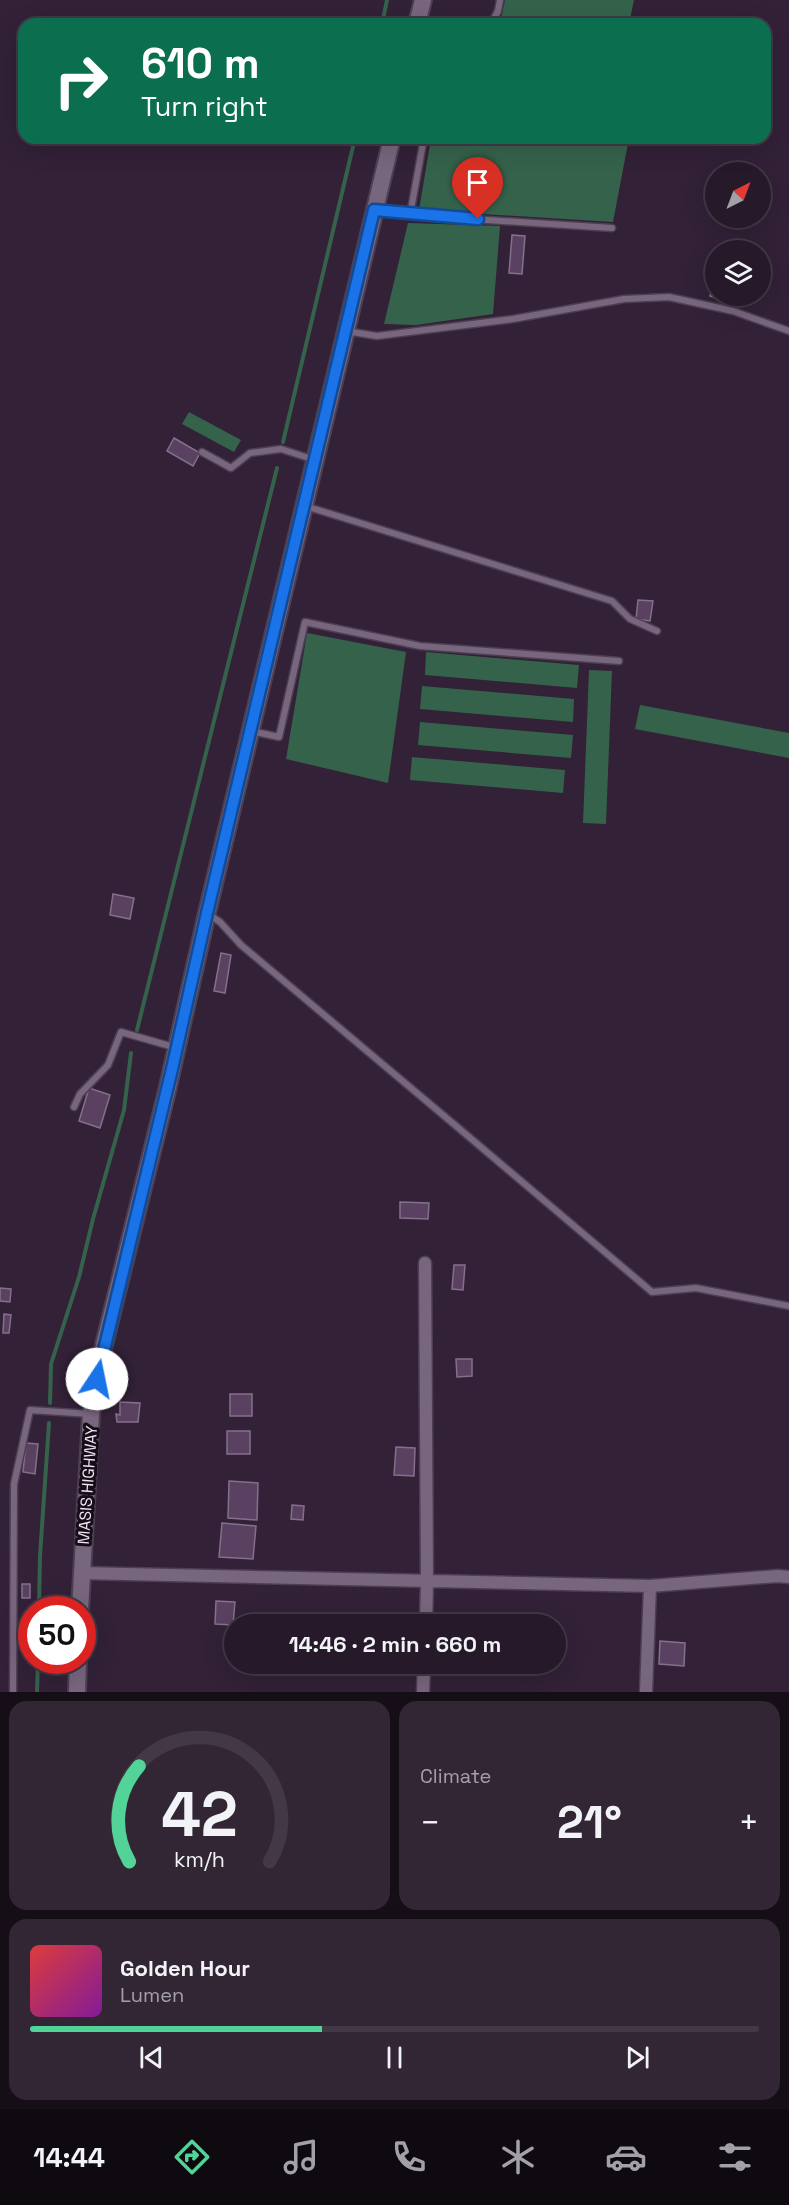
<!DOCTYPE html>
<meta charset="utf-8">
<style>
:root{--surface:#261929;--page:#322635;--text:#f1f3f6;--muted:#a4a0a8;--line:#423846;--accent:#52d397}
body{margin:0;font-family:"Space Grotesk",sans-serif;background:var(--page);color:var(--text);height:100vh;display:flex;flex-direction:column;font-size:22px;white-space:nowrap}
*{box-sizing:border-box;margin:0}
p{font-size:20px;color:var(--muted)}
.icon{flex:none;width:33px;height:33px;fill:none;stroke:currentColor;stroke-width:2;stroke-linecap:round;stroke-linejoin:round}
.map{position:relative;height:1692px;overflow:hidden}
.side{display:flex;flex-direction:column;gap:9px;padding:9px;background:#150e17;flex:1}
.side>*{flex:none}
.banner{position:absolute;left:18px;top:18px;width:753px;height:126px;border-radius:18px;box-shadow:0 6px 24px #0002,0 0 0 2px var(--line);background:#0b6e4f;color:#fff;overflow:hidden}
.needle{width:39px;rotate:42deg}
.tools{position:absolute;left:705px;top:162px;display:grid;gap:12px}
.tools a{display:grid;place-items:center;width:66px;height:66px;border-radius:50%;background:var(--surface);box-shadow:0 6px 24px #0002,0 0 0 2px var(--line);font-size:30px}
.speed{position:absolute;left:18px;top:1596px;display:flex;gap:12px;font-size:30px;font-weight:700;text-align:center}
.speed>*{display:grid;place-content:center;width:78px;height:78px;border-radius:50%;background:var(--surface);box-shadow:0 6px 24px #0002,0 0 0 2px var(--line);line-height:1}
.speed .limit{border:9px solid #d22;background:#fff;color:#111}
.pin{position:absolute;display:grid;place-items:center;width:51px;height:51px;color:#fff;margin:-62px -26px;border-radius:50% 50% 50% 0;rotate:-45deg;box-shadow:0 0 6px #0007}
.pin .icon{rotate:45deg}
.me{position:absolute;width:66px;margin:-33px;rotate:11deg;stroke-linejoin:round;filter:drop-shadow(0 0 4px #0008)}
.turn{display:flex;align-items:center;gap:21px;height:126px;padding:0 24px;font-size:27px}
.turn .icon{width:78px;height:78px;stroke-width:2.5}
.turn b{display:block;font-size:42px;line-height:51px}
.big{font-size:45px;font-weight:700;line-height:1.1}
.side .tile{flex:1;display:flex;flex-direction:column;justify-content:center;gap:9px;min-width:0;padding:0 21px;border-radius:18px;background:var(--page)}
.side .dial{align-items:center;gap:0}
.dial svg{height:156px;overflow:visible;fill:none;stroke:var(--line);stroke-width:7;stroke-linecap:round;text-anchor:middle}
.dial text{fill:var(--text);stroke:none}
.song{display:flex;align-items:center;gap:18px}
.cover{width:72px;height:72px;border-radius:9px;background:linear-gradient(135deg,hsl(0 70% 55%),hsl(290 70% 35%))}
.played{height:6px;border-radius:3px;background:linear-gradient(90deg,var(--accent) 40%,var(--line) 40%)}
.keys{display:flex;justify-content:space-around;direction:ltr}
.heat{display:flex;justify-content:space-between;align-items:center;font-size:33px;direction:ltr}
.side .tiles{flex:1;display:grid;gap:9px;grid-template-columns:1fr 1fr}
.tile:last-child{grid-column:span 2}
.trip{position:absolute;left:224px;top:1614px;width:342px;height:60px;border-radius:30px;background:var(--surface);box-shadow:0 6px 24px #0002,0 0 0 2px var(--line);font-weight:700;line-height:60px;text-align:center}
.tab-bar{display:flex;height:96px;justify-content:space-around;align-items:center;background:#0f0a10;color:var(--muted)}
.tab-bar .icon{width:42px;height:42px}
.tab-bar .on{color:var(--accent)}
.tab-bar b{font-size:27px;color:var(--text)}
.map>svg:first-child{display:block}
.water{fill:#35624b}
.lines{fill:none;stroke-linecap:round;stroke-linejoin:round}
.stream{stroke:#35624b;stroke-width:4}
.building{fill:#5a4162;stroke:#84708a;stroke-width:1.5}
.lane-casing{stroke:#4d3f51;stroke-width:9}
.street-casing{stroke:#4d3f51;stroke-width:15}
.secondary-casing{stroke:#4d3f51;stroke-width:20}
.lane{stroke:#78657e;stroke-width:6}
.street{stroke:#78657e;stroke-width:12}
.secondary{stroke:#78657e;stroke-width:16}
.route-casing{stroke:#114b97;stroke-width:15}
.route{stroke:#1a73e8;stroke-width:10}
.labels{text-anchor:middle;stroke-width:6;stroke-linejoin:round;paint-order:stroke}
.street-label{font-size:16px;fill:#f0e5f3;stroke:#150e18}
</style>
<div class="map">
<svg width="789" height="1692" viewBox="0 0 789 1692">
<rect width="100%" height="100%" fill="#322137"/>
<path class="water" d="M 505,0 L 634,0 L 629,24 L 500,24 Z
M 431,138 L 629,138 L 613,222 L 419,210 Z
M 408,223 L 500,226 L 493,314 L 416,325 L 384,324 Z
M 189,412 L 241,440 L 234,452 L 182,424 Z
M 307,633 L 406,652 L 388,783 L 286,759 Z
M 426,652 L 579,665 L 577,688 L 425,675 Z
M 589,670 L 612,671 L 606,824 L 583,823 Z
M 422,686 L 574,699 L 573,722 L 420,709 Z
M 640,705 L 789,733 L 789,758 L 635,729 Z
M 420,722 L 573,735 L 571,758 L 418,745 Z
M 412,757 L 565,770 L 563,793 L 410,780 Z"/>
<g class="lines">
<path class="stream" d="M 382,24 L 387,0
M 283,442 L 355,138
M 137,1030 L 277,468
M 50,1403 L 51,1364 L 79,1277 L 93,1219 L 124,1110 L 131,1053
M 39,1610 L 40,1556 L 49,1423
M 37,1692 L 38,1660"/>
</g>
<path class="building" d="M 512,235 L 525,236 L 522,274 L 509,273 Z
M 713,287 L 716,287 L 716,296 L 724,296 L 722,300 L 710,296 Z
M 174,438 L 200,453 L 193,466 L 167,451 Z
M 638,600 L 653,601 L 650,621 L 636,619 Z
M 113,894 L 134,898 L 130,919 L 110,915 Z
M 221,953 L 231,955 L 225,993 L 214,991 Z
M 89,1088 L 110,1095 L 100,1128 L 79,1121 Z
M 400,1202 L 429,1203 L 428,1219 L 400,1218 Z
M 454,1265 L 465,1265 L 463,1290 L 452,1289 Z
M 0,1288 L 11,1289 L 10,1302 L 0,1301 Z
M 4,1314 L 11,1315 L 9,1333 L 3,1333 Z
M 456,1359 L 472,1359 L 472,1376 L 457,1377 Z
M 230,1394 L 252,1394 L 252,1416 L 230,1416 Z
M 120,1402 L 140,1403 L 138,1422 L 117,1422 L 116,1414 L 120,1415 Z
M 227,1431 L 250,1431 L 250,1454 L 227,1454 Z
M 26,1443 L 38,1444 L 35,1474 L 23,1472 Z
M 396,1447 L 415,1448 L 414,1476 L 394,1475 Z
M 229,1481 L 258,1483 L 257,1520 L 228,1518 Z
M 292,1505 L 304,1506 L 303,1520 L 291,1519 Z
M 222,1523 L 256,1526 L 253,1559 L 219,1557 Z
M 22,1584 L 30,1584 L 30,1598 L 22,1598 Z
M 216,1601 L 235,1602 L 233,1625 L 215,1624 Z
M 448,1614 L 469,1614 L 469,1624 L 447,1624 Z
M 660,1641 L 685,1643 L 684,1666 L 659,1664 Z
M 446,1664 L 467,1664 L 467,1674 L 446,1673 Z"/>
<g class="lines">
<g class="lane-casing">
<path id="lane" d="M 450,24 L 467,22 L 477,24
M 491,24 L 498,11 L 500,0
M 375,211 L 410,215 L 612,228
M 410,215 L 424,138
M 346,331 L 377,336 L 513,319 L 624,299 L 669,297 L 733,311 L 789,331
M 202,452 L 231,468 L 250,453 L 281,449 L 315,460
M 305,506 L 612,601 L 630,619 L 657,631
M 251,731 L 279,737 L 305,622 L 420,646 L 619,661
M 207,913 L 220,922 L 241,945 C 379,1060 515,1176 652,1292 L 696,1288 L 789,1306
M 74,1107 L 80,1094 L 108,1065 L 121,1032 L 177,1048
M 13,1692 L 14,1484 L 30,1410 L 91,1414"/>
</g>
<g class="street-casing">
<path id="street" d="M 425,1263 L 427,1582 L 426,1624
M 81,1573 L 650,1586 L 778,1576 L 789,1577
M 423,1692 L 424,1664
M 646,1692 L 650,1586"/>
</g>
<g class="secondary-casing">
<path id="secondary" d="M 417,24 L 423,0
M 80,1610 L 91,1414 L 100,1361 L 167,1091 L 207,913 L 392,138
M 77,1692 L 78,1660"/>
</g>
<use href="#lane" class="lane"/>
<use href="#street" class="street"/>
<use href="#secondary" class="secondary"/>
</g>
<g class="lines">
<g class="route-casing">
<path id="route" d="M 97,1379 L 172,1069 L 207,913 L 374,210 L 478,219"/>
</g>
<use href="#route" class="route"/>
</g>
<g class="labels">
<g class="street-label">
<text transform="translate(87 1485) rotate(-86)" y="6">MASIS HIGHWAY</text>
</g>
</g>
</svg>
<div class="tools">
<a><svg class="needle" viewBox="-14 -14 28 28"><path d="M0-13l5 13h-10z" fill="#e53935"/><path d="M0 13l5-13h-10z" fill="#a4a0a8"/></svg></a>
<a><svg class="icon" aria-label="layers" viewBox="0 0 24 24"><path d="M12 4l9 5-9 5-9-5zM3 14l9 5 9-5"/></svg></a>
</div>
<div class="speed"><div class="limit">50</div></div>
<div class="pin" style="left:478px;top:219px;background:#d93025"><svg class="icon" aria-label="arrive" viewBox="0 0 24 24"><path d="M6 21V4h12l-3 4 3 4H6"/></svg></div>
<svg class="me" style="left:97px;top:1379px" viewBox="-20 -20 40 40"><circle r="19" fill="#fff"/><path d="M0-13L10 11 0 6-10 11z" fill="#1a73e8"/></svg>
<div class="trip">14:46 · 2 min · 660 m</div>
<div class="banner">
<div class="turn"><svg class="icon" aria-label="right" viewBox="0 0 24 24"><path d="M7 20v-9h11M14 6l5 5-5 5"/></svg><div><b>610 m</b>Turn right</div></div>
</div>
</div>
<section class="side">
<div class="tiles">
<div class="tile dial"><svg viewBox="0 0 100 80">
<path d="M14 69A42 42 0 1 1 86 69"/>
<path d="M14 69A42 42 0 0 1 19 20" stroke="#52d397"/>
<text x="50" y="56" font-size="32" font-weight="700">42</text>
<text x="50" y="72" font-size="11">km/h</text>
</svg></div>
<div class="tile"><p>Climate</p>
<div class="heat"><a>−</a><b class="big">21°</b><a>+</a></div>
</div>
<div class="tile">
<div class="song"><i class="cover"></i><div><b>Golden Hour</b><p>Lumen</p></div></div>
<div class="played"></div>
<div class="keys"><svg class="icon" aria-label="previous" viewBox="0 0 24 24"><path d="M18 5L8 12l10 7zM5 5v14"/></svg><svg class="icon" aria-label="pause" viewBox="0 0 24 24"><path d="M8 5v14M16 5v14"/></svg><svg class="icon" aria-label="next" viewBox="0 0 24 24"><path d="M6 5l10 7-10 7zM19 5v14"/></svg></div>
</div>
</div>
</section>
<nav class="tab-bar">
<b>14:44</b>
<svg class="icon on" aria-label="directions" viewBox="0 0 24 24"><path d="M12 3l9 9-9 9-9-9zM9 14v-3h6M13 9l2 2-2 2"/></svg>
<svg class="icon" aria-label="music" viewBox="0 0 24 24"><path d="M9 18V5l10-2v13"/><circle cx="6" cy="18" r="3"/><circle cx="16" cy="16" r="3"/></svg>
<svg class="icon" aria-label="phone" viewBox="0 0 24 24"><path d="M5 4h4l2 5-3 2q2 4 5 5l2-3 5 2v4C11 20 4 13 5 4z"/></svg>
<svg class="icon" aria-label="climate" viewBox="0 0 24 24"><path d="M12 3v18M4 7l16 10M4 17L20 7"/></svg>
<svg class="icon" aria-label="car" viewBox="0 0 24 24"><path d="M5 17H2v-5l4-1 3-4h7l3 4 3 1v5h-3M9 17h6M6 11h13"/><circle cx="7" cy="17" r="2"/><circle cx="17" cy="17" r="2"/></svg>
<svg class="icon" aria-label="filters" viewBox="0 0 24 24"><path d="M4 7h16M4 17h16"/><circle cx="9" cy="7" r="2"/><circle cx="15" cy="17" r="2"/></svg>
</nav>
